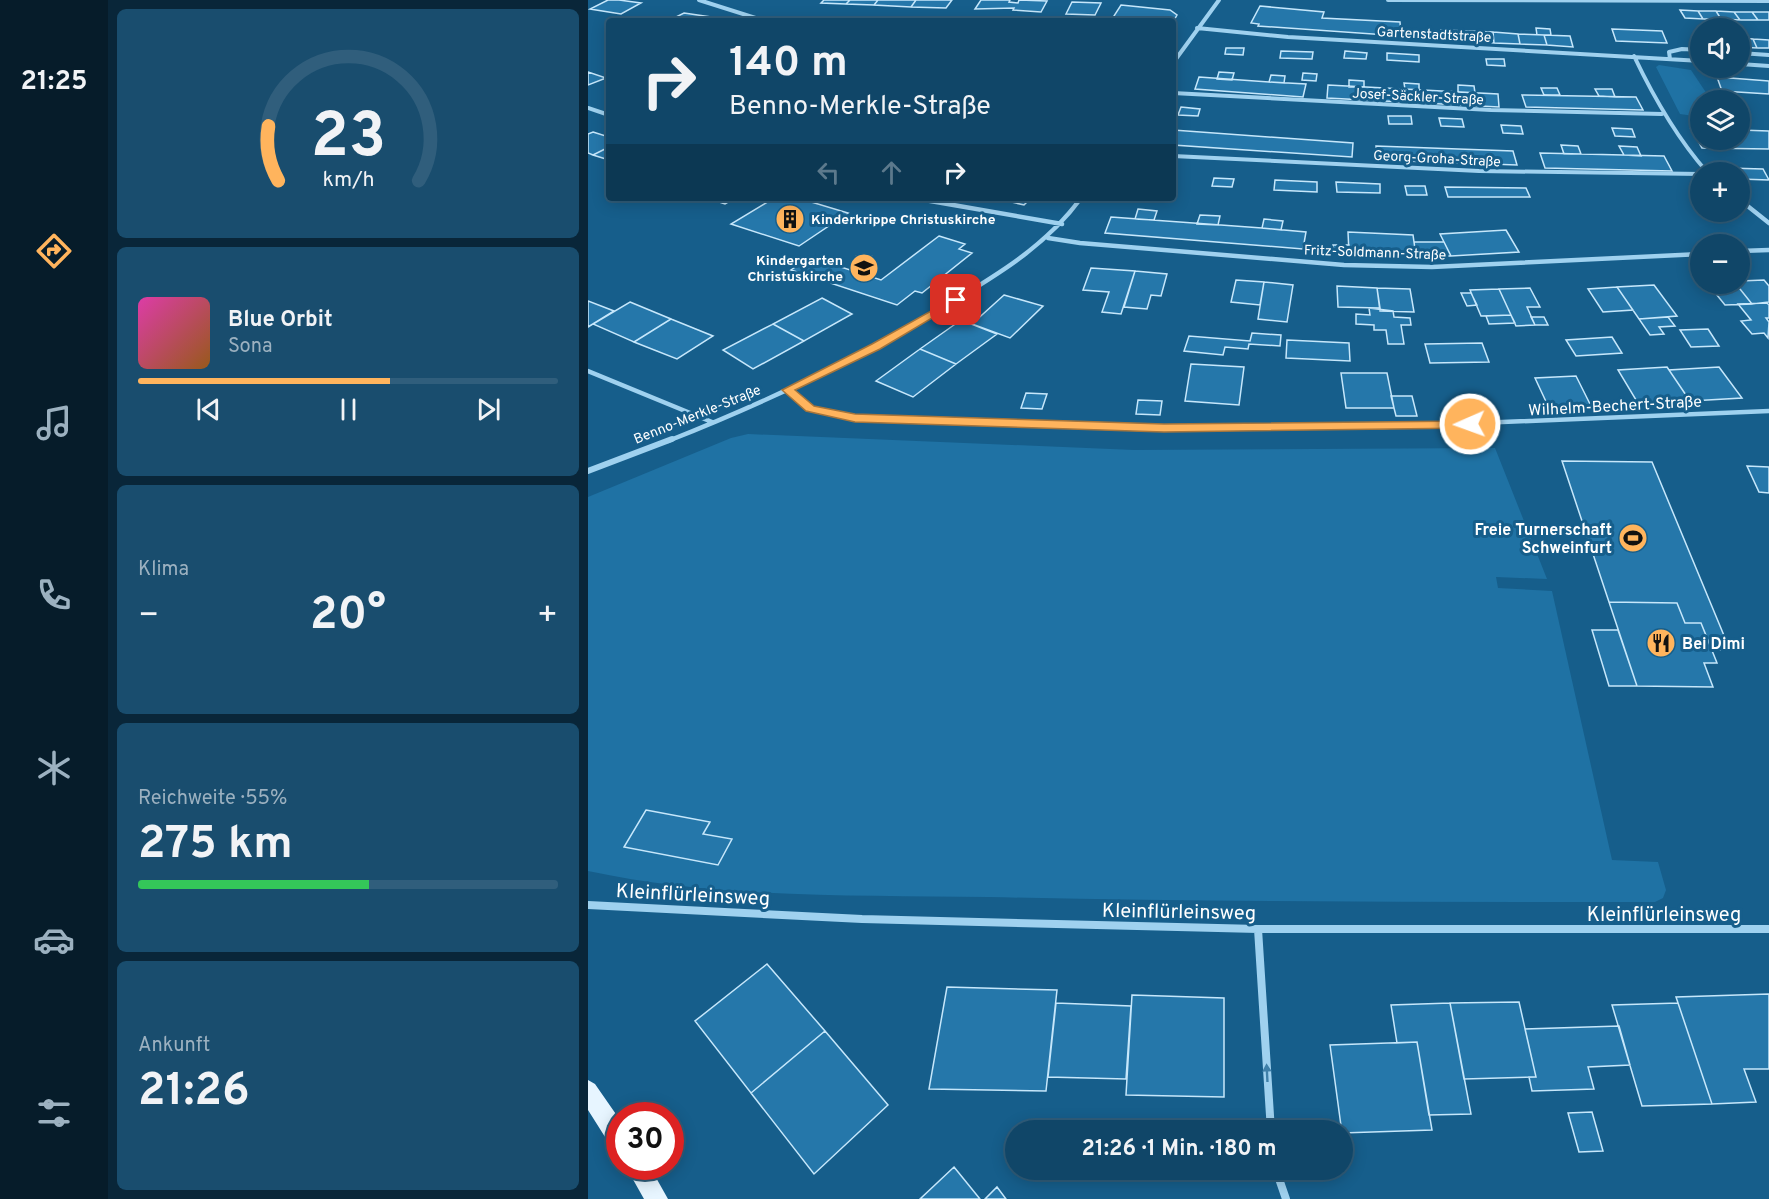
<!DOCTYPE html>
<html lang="de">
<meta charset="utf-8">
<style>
:root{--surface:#104668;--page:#194d6e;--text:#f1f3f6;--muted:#9cb1c0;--line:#305e7c;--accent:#ffb45d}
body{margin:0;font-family:Overpass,sans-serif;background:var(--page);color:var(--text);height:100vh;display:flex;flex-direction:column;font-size:22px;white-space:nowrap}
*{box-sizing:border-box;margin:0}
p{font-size:20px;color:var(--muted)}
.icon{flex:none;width:33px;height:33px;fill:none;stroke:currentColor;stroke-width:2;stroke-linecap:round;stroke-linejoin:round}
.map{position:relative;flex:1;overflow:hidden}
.panel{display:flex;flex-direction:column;gap:9px;padding:9px;background:#092639;width:480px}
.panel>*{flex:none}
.guide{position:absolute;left:18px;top:18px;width:570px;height:183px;border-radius:6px;box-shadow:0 3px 15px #0003,0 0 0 2px var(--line);background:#104668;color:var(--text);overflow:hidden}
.buttons{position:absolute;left:1102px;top:18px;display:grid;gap:12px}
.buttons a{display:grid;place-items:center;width:60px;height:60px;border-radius:50%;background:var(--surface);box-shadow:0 3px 15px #0003,0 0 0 2px var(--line);font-size:30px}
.speed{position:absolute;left:18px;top:1102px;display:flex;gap:12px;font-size:30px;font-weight:700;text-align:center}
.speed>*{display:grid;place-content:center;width:78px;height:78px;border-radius:50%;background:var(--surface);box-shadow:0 3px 15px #0003,0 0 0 2px var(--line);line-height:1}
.speed .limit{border:9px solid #d22;background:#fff;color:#111}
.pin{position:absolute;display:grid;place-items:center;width:51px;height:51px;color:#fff;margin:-26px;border-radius:12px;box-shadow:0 3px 9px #0006}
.me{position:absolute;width:66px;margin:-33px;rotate:268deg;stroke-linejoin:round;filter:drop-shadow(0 0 4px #0008)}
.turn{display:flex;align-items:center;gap:21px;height:126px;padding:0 24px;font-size:27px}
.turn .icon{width:78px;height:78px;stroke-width:2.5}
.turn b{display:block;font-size:42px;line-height:51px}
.lanes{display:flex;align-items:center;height:57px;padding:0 24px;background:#0003;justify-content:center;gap:30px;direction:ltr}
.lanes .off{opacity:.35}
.big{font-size:45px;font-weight:700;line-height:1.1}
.panel .card{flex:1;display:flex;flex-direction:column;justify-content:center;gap:9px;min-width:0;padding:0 21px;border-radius:9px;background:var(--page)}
.panel .dial{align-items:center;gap:0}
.dial svg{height:156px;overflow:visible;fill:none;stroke:var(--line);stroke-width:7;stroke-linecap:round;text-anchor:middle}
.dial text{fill:var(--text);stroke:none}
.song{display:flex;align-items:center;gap:18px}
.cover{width:72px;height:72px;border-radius:9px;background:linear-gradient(135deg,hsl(320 70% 55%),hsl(30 70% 35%))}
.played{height:6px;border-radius:3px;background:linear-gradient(90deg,var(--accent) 60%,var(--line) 60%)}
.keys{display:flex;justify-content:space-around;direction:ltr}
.heat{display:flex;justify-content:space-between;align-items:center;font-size:33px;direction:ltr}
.charge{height:9px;border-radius:4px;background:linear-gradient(90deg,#34c759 55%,var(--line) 0)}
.trip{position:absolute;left:417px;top:1120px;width:348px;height:60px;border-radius:30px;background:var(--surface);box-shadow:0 3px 15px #0003,0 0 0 2px var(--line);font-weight:700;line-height:60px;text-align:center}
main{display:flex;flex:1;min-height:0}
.menu{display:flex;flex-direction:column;width:108px;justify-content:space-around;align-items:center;background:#061c2a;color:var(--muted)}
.menu .icon{width:42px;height:42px}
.menu .current{color:var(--accent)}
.menu b{font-size:27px;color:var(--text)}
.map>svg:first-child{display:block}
.green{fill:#1f72a4;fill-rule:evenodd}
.building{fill:#2577aa;stroke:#c6e7fb;stroke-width:1.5}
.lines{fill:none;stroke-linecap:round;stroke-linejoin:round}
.street-far3{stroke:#9fd1ef;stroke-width:4}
.street-far2{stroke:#9fd1ef;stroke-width:4.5}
.street-far1{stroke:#9fd1ef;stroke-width:6}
.street{stroke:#9fd1ef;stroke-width:8}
.primary{fill:#e7f5ff;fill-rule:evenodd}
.oneway{fill:#3f80a9}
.route{fill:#ffb45d;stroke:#a6753c;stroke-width:1.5}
.labels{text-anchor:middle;stroke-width:6;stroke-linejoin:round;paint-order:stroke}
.far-street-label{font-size:14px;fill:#fff;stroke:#165e8b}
.far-poi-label{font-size:14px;font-weight:bold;fill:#fff;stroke:#165e8b;text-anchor:start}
.street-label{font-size:16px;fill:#fff;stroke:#165e8b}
.poi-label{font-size:16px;font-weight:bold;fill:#fff;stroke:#165e8b;text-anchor:end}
.near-street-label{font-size:20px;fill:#fff;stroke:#165e8b}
</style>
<main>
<nav class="menu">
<b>21:25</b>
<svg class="icon current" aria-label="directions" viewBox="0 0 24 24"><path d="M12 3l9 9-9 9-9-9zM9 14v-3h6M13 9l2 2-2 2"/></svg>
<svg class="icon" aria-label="music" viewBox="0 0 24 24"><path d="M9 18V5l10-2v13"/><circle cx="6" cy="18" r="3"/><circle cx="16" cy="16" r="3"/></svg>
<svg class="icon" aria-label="phone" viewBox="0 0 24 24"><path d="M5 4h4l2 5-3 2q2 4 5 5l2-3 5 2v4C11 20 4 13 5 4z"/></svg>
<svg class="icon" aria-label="climate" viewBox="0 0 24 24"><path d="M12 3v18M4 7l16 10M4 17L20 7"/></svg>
<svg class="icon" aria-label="car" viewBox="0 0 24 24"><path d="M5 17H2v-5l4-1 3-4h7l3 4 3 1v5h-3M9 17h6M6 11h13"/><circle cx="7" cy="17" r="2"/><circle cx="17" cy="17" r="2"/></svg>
<svg class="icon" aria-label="filters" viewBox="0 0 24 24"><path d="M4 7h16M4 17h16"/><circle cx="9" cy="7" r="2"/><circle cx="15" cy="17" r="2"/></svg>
</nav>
<section class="panel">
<div class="card dial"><svg viewBox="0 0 100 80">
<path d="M14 69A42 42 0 1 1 86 69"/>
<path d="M14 69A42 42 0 0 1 9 41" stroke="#ffb45d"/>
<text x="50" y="56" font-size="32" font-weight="700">23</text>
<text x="50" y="72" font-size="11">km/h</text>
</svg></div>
<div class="card">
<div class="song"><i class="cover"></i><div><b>Blue Orbit</b><p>Sona</p></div></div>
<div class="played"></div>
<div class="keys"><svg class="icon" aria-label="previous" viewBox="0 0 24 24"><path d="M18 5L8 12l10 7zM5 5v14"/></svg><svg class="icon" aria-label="pause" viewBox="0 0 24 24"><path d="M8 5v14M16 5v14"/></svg><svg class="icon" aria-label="next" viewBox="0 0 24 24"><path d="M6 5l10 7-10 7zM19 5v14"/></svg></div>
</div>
<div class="card"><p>Klima</p>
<div class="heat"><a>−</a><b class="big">20°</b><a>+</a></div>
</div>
<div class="card"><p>Reichweite · 55%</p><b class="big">275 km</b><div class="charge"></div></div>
<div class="card"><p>Ankunft</p><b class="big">21:26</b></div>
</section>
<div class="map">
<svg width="1181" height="1199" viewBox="0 0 1181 1199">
<rect width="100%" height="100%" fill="#165e8b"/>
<path class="green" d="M 1071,65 L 1103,70 L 1123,100 L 1113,100 L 1113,117 L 1092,114 L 1068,67 Z
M 160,434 L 546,450 L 907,448 L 959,579 L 908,577 L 910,588 L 964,591 L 1024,860 L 1070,862 L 1078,890 L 1075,898 L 1067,902 C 845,902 623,902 401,897 C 268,895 131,899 0,871 L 0,497 L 143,438 ZM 59,810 L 121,822 L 115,834 L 143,840 L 130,865 L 37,847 Z"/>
<path class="building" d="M 20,0 L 31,0 L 53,3 L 33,14 L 2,9 Z
M 236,0 L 262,0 L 258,4 L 233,3 Z
M 262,0 L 290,0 L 286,5 L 258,4 Z
M 290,0 L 328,0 L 323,7 L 286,5 Z
M 328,0 L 364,0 L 358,8 L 323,7 Z
M 393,0 L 422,0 L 421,2 L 430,3 L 431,0 L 459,1 L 453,12 L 425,10 L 426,8 L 387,9 Z
M 484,2 L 513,3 L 507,15 L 478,14 Z
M 533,5 L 582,10 L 589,15 L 585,22 L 524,19 Z
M 672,6 L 736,12 L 734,18 L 812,22 L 813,36 L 670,26 L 671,24 L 663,23 Z
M 1092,10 L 1110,11 L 1115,19 L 1097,18 Z
M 1110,11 L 1128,11 L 1133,19 L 1115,19 Z
M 1128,11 L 1146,12 L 1152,20 L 1133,19 Z
M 1146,12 L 1164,12 L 1170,20 L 1152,20 Z
M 1164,12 L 1181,12 L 1181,20 L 1170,20 Z
M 96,13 L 123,17 L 116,21 L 80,21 Z
M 948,28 L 962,29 L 963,35 L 949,35 Z
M 1024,29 L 1074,31 L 1079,43 L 1028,41 Z
M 853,30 L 879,31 L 880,41 L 854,40 Z
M 879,31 L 905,32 L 906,43 L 880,41 Z
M 905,32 L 930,34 L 932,44 L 906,43 Z
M 930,34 L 956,35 L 959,45 L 932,44 Z
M 956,35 L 982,36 L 985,47 L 959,45 Z
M 1152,38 L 1165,39 L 1169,48 L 1152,47 Z
M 1165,39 L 1181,40 L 1181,48 L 1169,48 Z
M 638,48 L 656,48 L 655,55 L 637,54 Z
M 693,51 L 725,52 L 724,59 L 692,58 Z
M 757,51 L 779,53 L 778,59 L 756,58 Z
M 799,53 L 831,55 L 831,62 L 799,60 Z
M 898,59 L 916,59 L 917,66 L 899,65 Z
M 0,72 L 18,78 L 0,85 Z
M 631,72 L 646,73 L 644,80 L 629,79 Z
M 715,73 L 729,74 L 728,81 L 714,80 Z
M 683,75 L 697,76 L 696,83 L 681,82 Z
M 611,77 L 681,82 L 718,84 L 715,97 L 607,89 Z
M 1129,77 L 1181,81 L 1181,94 L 1134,91 Z
M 761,80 L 776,81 L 776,87 L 761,87 Z
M 816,83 L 831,84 L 831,90 L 817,89 Z
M 740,85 L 910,94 L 911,107 L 739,98 Z
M 870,85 L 886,86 L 887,93 L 870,92 Z
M 953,88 L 969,88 L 972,95 L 956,95 Z
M 1007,89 L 1024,89 L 1027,97 L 1011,96 Z
M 934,95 L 1048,97 L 1055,110 L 938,107 Z
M 593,107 L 612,109 L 610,116 L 590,115 Z
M 800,116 L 823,116 L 824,124 L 801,124 Z
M 851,118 L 874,119 L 876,127 L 853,126 Z
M 913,125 L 933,126 L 935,134 L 915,133 Z
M 1024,128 L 1044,129 L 1047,137 L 1027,136 Z
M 1103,129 L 1113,130 L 1113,140 L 1152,140 L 1152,130 L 1181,131 L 1181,149 L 1114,148 Z
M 585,130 L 765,143 L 764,157 L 585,145 Z
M 5,132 L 21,137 L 21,147 L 5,155 L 0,153 L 0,134 Z
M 973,145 L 990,146 L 993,154 L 976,154 Z
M 788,146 L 925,151 L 929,165 L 789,160 Z
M 1031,146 L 1049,147 L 1053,156 L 1036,155 Z
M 21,147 L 21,160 L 5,155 Z
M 952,153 L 1076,156 L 1084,171 L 957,168 Z
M 1139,168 L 1175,169 L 1181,180 L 1152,179 L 1152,172 L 1142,172 Z
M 626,178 L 646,179 L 644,187 L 624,186 Z
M 687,180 L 729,182 L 729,192 L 686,190 Z
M 748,182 L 792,184 L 792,193 L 749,192 Z
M 817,186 L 837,186 L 839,195 L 819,195 Z
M 857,187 L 938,188 L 942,197 L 860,197 Z
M 119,198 L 147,198 L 137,204 Z
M 186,198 L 210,198 L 260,213 L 211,246 L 143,224 Z
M 406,198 L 443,198 L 436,205 Z
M 550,209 L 569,211 L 566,220 L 547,219 Z
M 612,215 L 632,216 L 630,225 L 609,224 Z
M 523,217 L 674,228 L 718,232 L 715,249 L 517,233 Z
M 676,219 L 695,221 L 693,230 L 674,228 Z
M 918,230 L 931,252 L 863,256 L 852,234 Z
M 760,232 L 825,235 L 828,256 L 761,253 Z
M 351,236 L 377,244 L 371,249 L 384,253 L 334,293 L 327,291 L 309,305 L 203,270 L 222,257 L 293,280 Z
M 826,242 L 856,242 L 863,256 L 828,256 Z
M 745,245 L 761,245 L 761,253 L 746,252 Z
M 503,268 L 547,271 L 533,314 L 514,312 L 521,292 L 495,290 Z
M 547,271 L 579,274 L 573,296 L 563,295 L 559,309 L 536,307 Z
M 648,280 L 676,282 L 672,305 L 643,302 Z
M 1176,280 L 1181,286 L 1181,302 L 1164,304 L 1148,284 L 1152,284 L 1152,281 Z
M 676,282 L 705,285 L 699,322 L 670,319 Z
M 1120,284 L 1148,284 L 1164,304 L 1137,305 Z
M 1066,285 L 1089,316 L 1051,319 L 1029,287 Z
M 749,286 L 789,288 L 792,308 L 750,307 Z
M 1029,287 L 1045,310 L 1015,312 L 1000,289 Z
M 789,288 L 822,289 L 826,312 L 792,311 Z
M 942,288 L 952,307 L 939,307 L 947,325 L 928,326 L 911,289 Z
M 911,289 L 923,315 L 893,316 L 882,290 Z
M 873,293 L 883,293 L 889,305 L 879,306 Z
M 416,295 L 455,306 L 422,338 L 384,324 Z
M 234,298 L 264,314 L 216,341 L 185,324 Z
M 0,301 L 26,311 L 0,327 Z
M 42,302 L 83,319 L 46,342 L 5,324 Z
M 1179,303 L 1181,305 L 1181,318 L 1178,318 L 1181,322 L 1180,338 L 1176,333 L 1164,334 L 1153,321 L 1163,320 L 1150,304 Z
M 781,308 L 805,311 L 806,317 L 822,318 L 823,325 L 813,325 L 816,344 L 800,344 L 798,330 L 786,330 L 786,325 L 768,324 L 768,314 L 782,315 Z
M 923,315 L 927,323 L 901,324 L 898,316 Z
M 943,317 L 956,317 L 960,325 L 947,325 Z
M 1080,317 L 1087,326 L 1071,327 L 1076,334 L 1062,335 L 1051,319 Z
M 83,319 L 125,336 L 89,359 L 46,342 Z
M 373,320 L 409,334 L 368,364 L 332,349 Z
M 185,324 L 216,341 L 165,369 L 135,350 Z
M 1120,329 L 1131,346 L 1103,347 L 1092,330 Z
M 664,333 L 693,335 L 692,346 L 661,344 L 660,349 L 637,347 L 635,355 L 596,351 L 601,336 L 662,341 Z
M 1024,337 L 1034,353 L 988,356 L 978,340 Z
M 699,340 L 761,343 L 762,361 L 698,358 Z
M 894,343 L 901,362 L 842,363 L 837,344 Z
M 332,349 L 368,364 L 325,397 L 288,381 Z
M 603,364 L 656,367 L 651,405 L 597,401 Z
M 1079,367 L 1102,401 L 1051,405 L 1030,370 Z
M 1131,367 L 1154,398 L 1102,401 L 1081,370 Z
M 753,373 L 799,373 L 806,408 L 758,408 Z
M 988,376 L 1003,406 L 961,408 L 947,378 Z
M 438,393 L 459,394 L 454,409 L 433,408 Z
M 803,396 L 824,396 L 829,416 L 808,416 Z
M 550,400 L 574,401 L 572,415 L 548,414 Z
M 974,461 L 1064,462 L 1142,650 L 1124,650 L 1113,623 L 1097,623 L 1089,603 L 1021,602 Z
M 1159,466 L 1181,467 L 1181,493 L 1171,492 Z
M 1021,602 L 1089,603 L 1097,623 L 1113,623 L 1129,663 L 1116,663 L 1125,687 L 1049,686 Z
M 1004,630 L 1030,630 L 1049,686 L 1021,686 Z
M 58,810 L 122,822 L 115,834 L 144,839 L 130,865 L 36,847 Z
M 179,964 L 237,1031 L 163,1093 L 107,1021 Z
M 359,987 L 469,990 L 458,1091 L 341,1089 Z
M 1181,994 L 1181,1069 L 1156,1069 L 1168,1102 L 1124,1104 L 1088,997 Z
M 544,995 L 636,998 L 636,1097 L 538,1095 Z
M 931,1002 L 948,1077 L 876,1079 L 862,1003 Z
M 468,1003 L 543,1006 L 538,1079 L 460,1077 Z
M 862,1003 L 883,1114 L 841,1115 L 829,1042 L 809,1043 L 803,1005 Z
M 1090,1003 L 1124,1104 L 1054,1106 L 1024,1005 Z
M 1031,1026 L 1042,1065 L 1000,1067 L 1006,1089 L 944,1091 L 941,1077 L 948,1077 L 937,1029 Z
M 237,1031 L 300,1105 L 226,1174 L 163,1093 Z
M 829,1042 L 844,1130 L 754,1133 L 742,1045 Z
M 1004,1112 L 1015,1151 L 991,1152 L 980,1113 Z
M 366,1167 L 392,1199 L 332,1199 Z
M 409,1187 L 418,1199 L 397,1199 Z"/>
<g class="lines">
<path class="street-far3" d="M 111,0 L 177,21
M 800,0 L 1181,1
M 609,28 L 700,37 L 1113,61
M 1152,53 L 1181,55
M 1046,56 C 1066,98 1088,137 1119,172
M 1082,59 L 1081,52 L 1094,49 L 1113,50
M 585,63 L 631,0
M 1152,64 L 1181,66
M 585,93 L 903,110 L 1074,114
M 0,108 L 21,115
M 585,156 L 891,171 L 1113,174"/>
<path class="street-far2" d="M 325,198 L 474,224
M 1152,200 L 1181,223
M 460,238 L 492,243 L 756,265 L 844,267 L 1113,254
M 1152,251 L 1181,250
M 0,371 L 124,422
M 199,390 L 222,409 L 267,418 L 533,427 L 796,427 L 1181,411
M 80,441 C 176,403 270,359 359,305 C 409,275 458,246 493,198"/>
<path class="street-far1" d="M 0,471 L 84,439"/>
<path class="street" d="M 0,905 L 274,919 L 670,929 L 1181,929
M 670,929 L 683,1131
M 688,1170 L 698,1199"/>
<path class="primary" d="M 0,1080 L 7,1084 L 32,1120 L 32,1151 L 24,1148 L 0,1110 Z
M 38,1167 L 62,1167 L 80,1199 L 56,1199 Z"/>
</g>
<defs><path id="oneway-solid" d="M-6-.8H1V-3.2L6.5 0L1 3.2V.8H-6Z" transform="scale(1.5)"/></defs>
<use class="oneway" href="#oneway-solid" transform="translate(679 1073) rotate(-93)"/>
<path class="route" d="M 368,297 L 373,300 L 371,302 L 292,349 L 207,390 L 226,406 L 267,414 L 576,424 L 882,421 L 887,424 L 882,428 L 576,432 L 267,422 L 218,411 L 194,390 L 284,344 Z"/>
<defs>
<g id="building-disc" transform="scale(1.5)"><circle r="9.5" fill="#ffb45d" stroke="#165e8b"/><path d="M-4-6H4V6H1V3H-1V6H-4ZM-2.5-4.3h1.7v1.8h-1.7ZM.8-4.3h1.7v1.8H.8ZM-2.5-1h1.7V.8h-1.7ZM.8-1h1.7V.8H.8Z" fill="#111"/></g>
<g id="school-disc" transform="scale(1.5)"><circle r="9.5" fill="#ffb45d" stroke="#165e8b"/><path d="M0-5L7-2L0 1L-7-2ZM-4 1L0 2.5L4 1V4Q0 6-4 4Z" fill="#111"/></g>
<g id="stadium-disc" transform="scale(1.5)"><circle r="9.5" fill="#ffb45d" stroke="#165e8b"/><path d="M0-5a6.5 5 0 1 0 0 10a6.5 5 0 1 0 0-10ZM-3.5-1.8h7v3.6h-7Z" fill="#111"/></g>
<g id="restaurant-disc" transform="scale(1.5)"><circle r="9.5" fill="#ffb45d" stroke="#165e8b"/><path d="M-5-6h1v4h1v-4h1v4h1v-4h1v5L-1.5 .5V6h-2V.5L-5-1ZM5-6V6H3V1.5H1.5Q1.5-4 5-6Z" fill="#111"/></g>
</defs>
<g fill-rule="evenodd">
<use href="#building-disc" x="202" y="219"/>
<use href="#school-disc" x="276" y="268"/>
<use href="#stadium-disc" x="1045" y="538"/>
<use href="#restaurant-disc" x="1073" y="643"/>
</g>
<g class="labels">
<g class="far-street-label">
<text transform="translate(846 34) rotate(3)" y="5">Gartenstadtstraße</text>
<text transform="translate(830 96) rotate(3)" y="5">Josef-Säckler-Straße</text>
<text transform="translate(849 158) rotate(3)" y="5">Georg-Groha-Straße</text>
<text transform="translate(787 252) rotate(2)" y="5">Fritz-Soldmann-Straße</text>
<text transform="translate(109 414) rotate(-22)" y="5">Benno-Merkle-Straße</text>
</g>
<g class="far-poi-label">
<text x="223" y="224">Kinderkrippe Christuskirche</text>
<text x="255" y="265" text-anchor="end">Kindergarten<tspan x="255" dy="16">Christuskirche</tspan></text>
</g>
<g class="street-label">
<text transform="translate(1027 405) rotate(-3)" y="6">Wilhelm-Bechert-Straße</text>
</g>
<g class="poi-label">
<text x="1024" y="535">Freie Turnerschaft<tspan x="1024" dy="18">Schweinfurt</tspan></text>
<text x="1094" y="649" text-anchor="start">Bei Dimi</text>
</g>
<g class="near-street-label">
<text transform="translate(105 894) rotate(3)" y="7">Kleinflürleinsweg</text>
<text transform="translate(591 911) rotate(1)" y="7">Kleinflürleinsweg</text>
<text x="1076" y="921">Kleinflürleinsweg</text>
</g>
</g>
</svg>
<div class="buttons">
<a><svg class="icon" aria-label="sound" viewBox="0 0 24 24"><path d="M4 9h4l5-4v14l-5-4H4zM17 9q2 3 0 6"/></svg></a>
<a><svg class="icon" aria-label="layers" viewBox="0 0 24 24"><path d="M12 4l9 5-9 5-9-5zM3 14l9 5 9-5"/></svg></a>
<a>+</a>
<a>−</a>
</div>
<div class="speed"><div class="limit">30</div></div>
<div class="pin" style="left:368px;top:300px;background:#d93025"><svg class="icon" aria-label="arrive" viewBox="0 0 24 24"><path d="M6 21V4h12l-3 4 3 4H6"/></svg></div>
<svg class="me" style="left:882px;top:424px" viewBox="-20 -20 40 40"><circle r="17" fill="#ffb45d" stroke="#fff" stroke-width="3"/><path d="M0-11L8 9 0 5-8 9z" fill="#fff"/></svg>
<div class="trip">21:26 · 1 Min. · 180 m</div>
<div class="guide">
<div class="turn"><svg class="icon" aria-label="right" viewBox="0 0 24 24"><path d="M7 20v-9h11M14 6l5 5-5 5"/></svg><div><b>140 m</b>Benno-Merkle-Straße</div></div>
<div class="lanes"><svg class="icon off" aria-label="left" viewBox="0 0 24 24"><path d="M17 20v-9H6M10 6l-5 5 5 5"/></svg><svg class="icon off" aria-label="ahead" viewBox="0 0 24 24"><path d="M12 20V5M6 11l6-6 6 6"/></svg><svg class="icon" aria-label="right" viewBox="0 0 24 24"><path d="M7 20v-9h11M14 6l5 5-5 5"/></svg></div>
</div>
</div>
</main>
